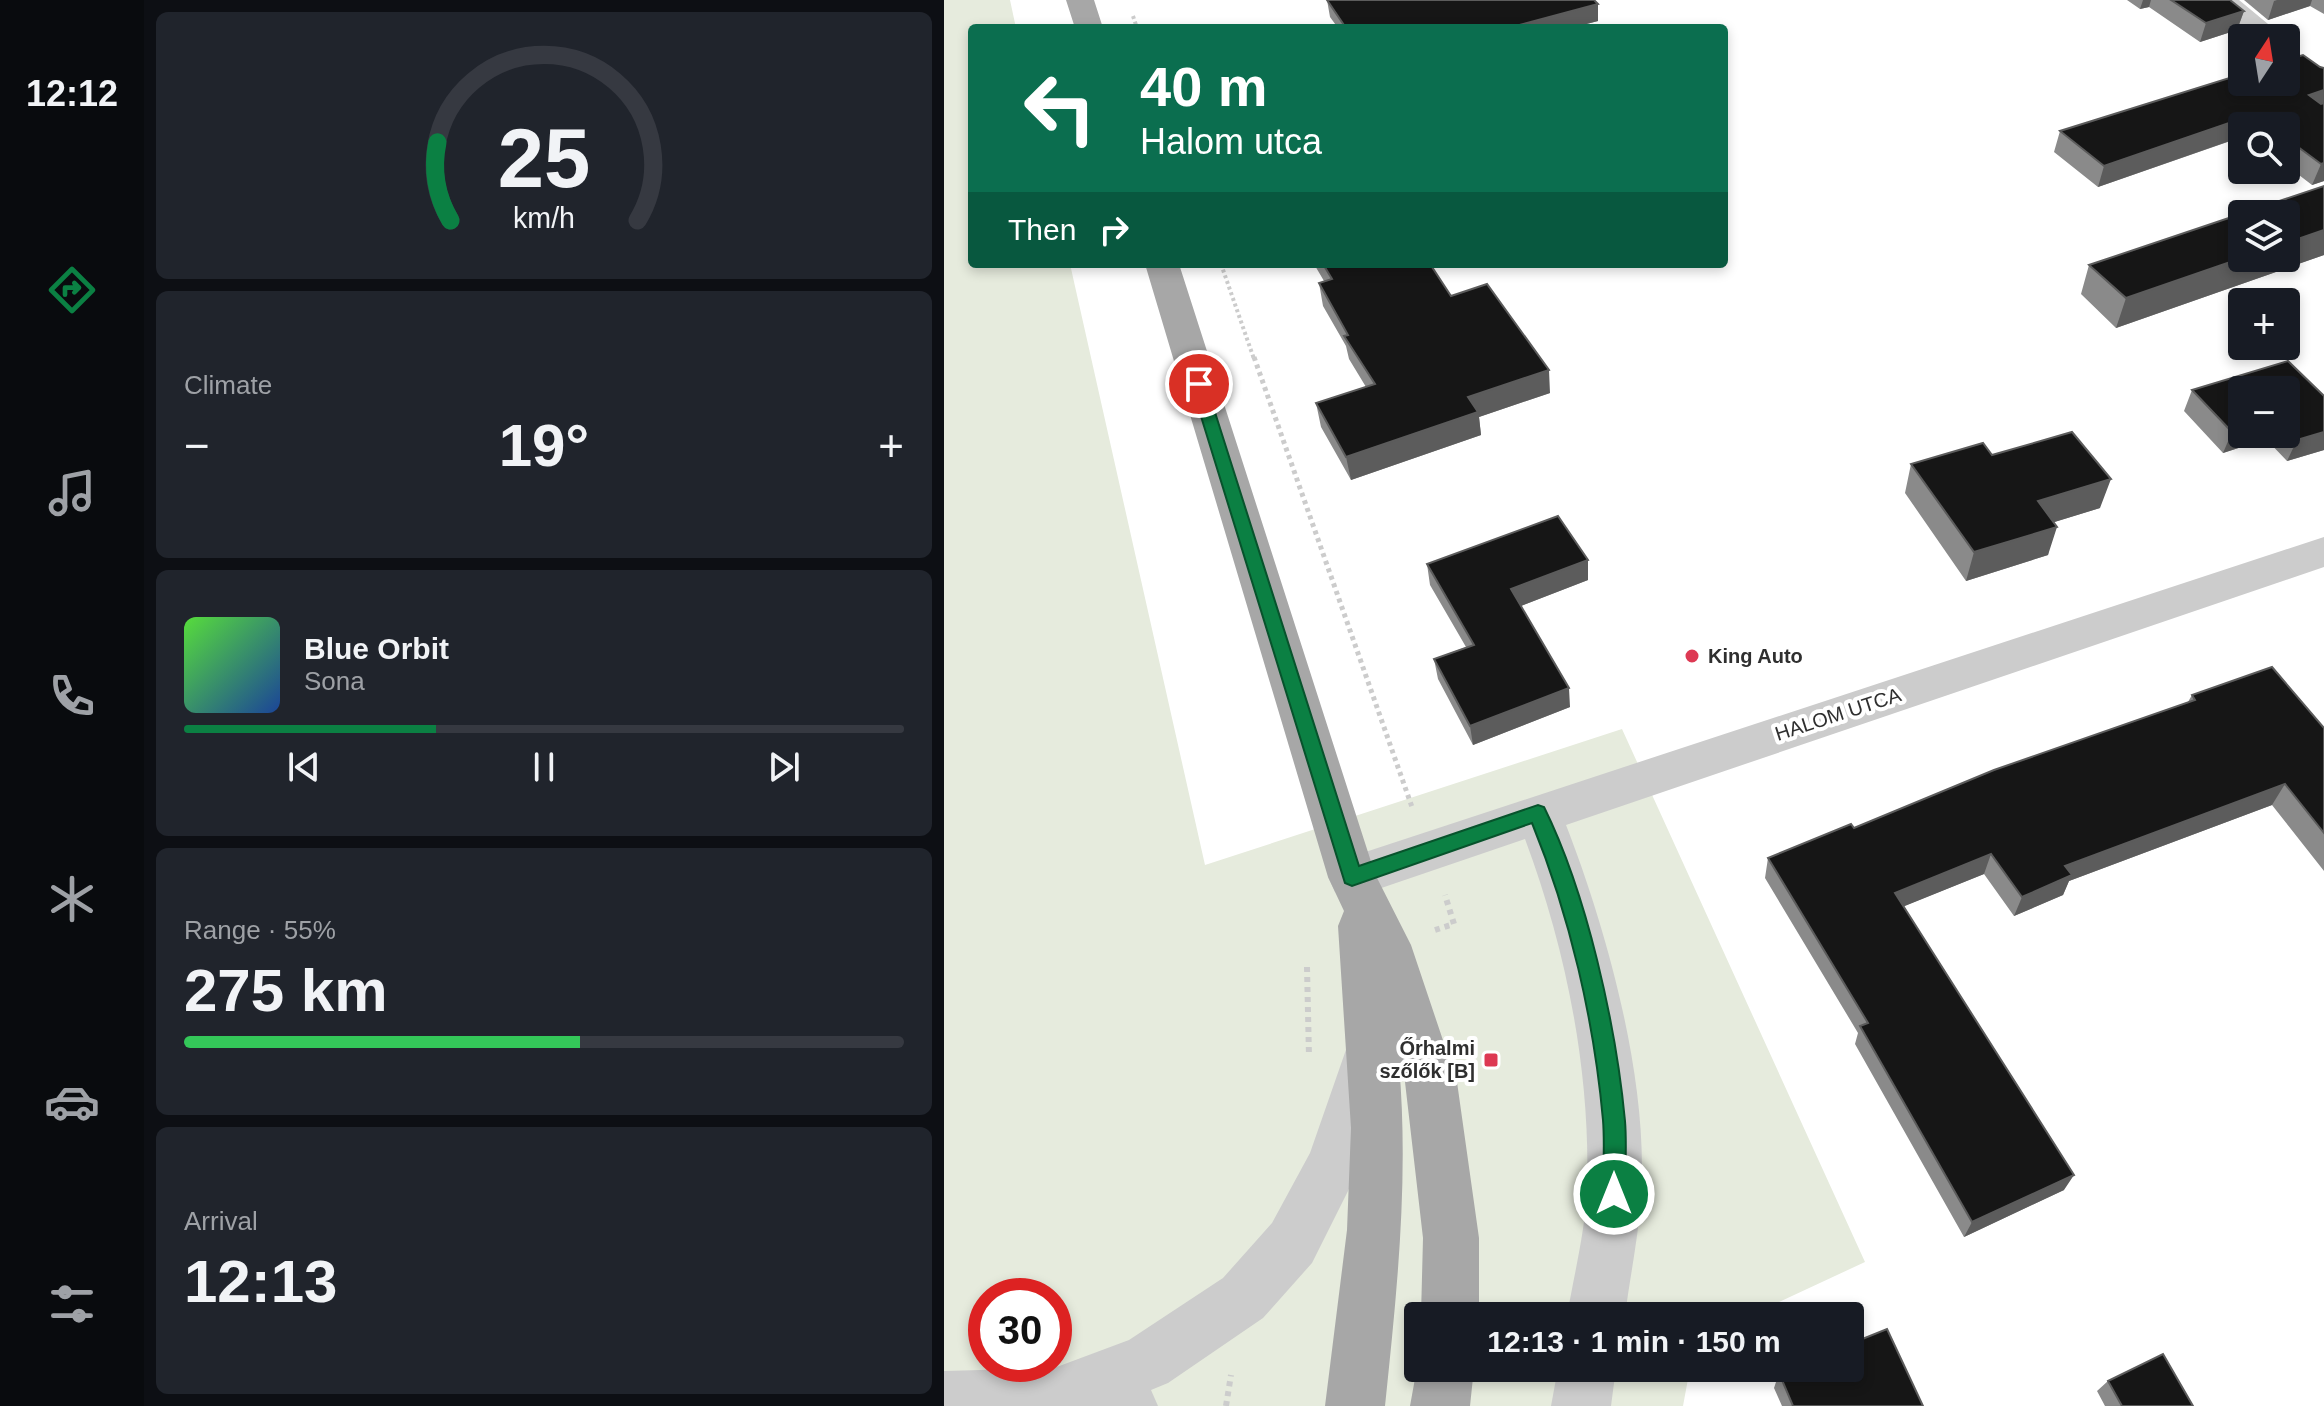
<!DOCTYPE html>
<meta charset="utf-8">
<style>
:root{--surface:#171b24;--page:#20242c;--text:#f1f3f6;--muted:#9ea1a6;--line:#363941;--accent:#0b8043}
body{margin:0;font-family:Arial,sans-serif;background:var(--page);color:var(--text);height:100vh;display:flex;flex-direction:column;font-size:30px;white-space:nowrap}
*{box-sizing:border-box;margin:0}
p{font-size:26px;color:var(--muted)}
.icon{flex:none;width:44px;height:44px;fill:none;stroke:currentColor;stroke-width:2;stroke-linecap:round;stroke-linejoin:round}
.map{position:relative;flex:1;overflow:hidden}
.details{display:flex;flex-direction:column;gap:12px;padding:12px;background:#0d0f14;width:800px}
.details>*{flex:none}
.top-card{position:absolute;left:24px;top:24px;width:760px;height:244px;border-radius:8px;box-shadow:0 4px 12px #0003;background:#0b6e4f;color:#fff;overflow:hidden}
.needle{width:52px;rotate:12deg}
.controls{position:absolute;left:1284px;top:24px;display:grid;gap:16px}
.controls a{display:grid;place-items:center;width:72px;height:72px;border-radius:8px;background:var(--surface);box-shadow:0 4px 12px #0003;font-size:40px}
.speed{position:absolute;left:24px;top:1278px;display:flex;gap:16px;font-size:40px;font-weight:700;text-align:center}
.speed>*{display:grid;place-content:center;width:104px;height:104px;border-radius:50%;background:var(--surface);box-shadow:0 4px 12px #0003;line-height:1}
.speed .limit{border:12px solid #d22;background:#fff;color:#111}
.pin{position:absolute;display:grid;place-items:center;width:68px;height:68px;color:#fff;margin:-34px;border:4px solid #fff;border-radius:50%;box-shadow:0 2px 8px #0007}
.me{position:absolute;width:88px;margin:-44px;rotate:0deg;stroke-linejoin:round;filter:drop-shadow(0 0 6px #0008)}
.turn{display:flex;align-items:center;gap:28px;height:168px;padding:0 40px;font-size:36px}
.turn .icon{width:104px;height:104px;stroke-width:2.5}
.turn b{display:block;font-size:56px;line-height:68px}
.then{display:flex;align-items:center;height:76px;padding:0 40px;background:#0003;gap:16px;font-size:30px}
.big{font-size:60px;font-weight:700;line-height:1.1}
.details .tile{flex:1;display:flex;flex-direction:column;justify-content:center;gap:12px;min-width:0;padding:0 28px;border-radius:12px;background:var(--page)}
.details .dial{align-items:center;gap:0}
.dial svg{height:208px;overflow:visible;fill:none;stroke:var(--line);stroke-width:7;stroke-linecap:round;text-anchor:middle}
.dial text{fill:var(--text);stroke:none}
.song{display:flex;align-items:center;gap:24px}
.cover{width:96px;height:96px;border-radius:12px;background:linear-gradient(135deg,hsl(110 70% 55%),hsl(220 70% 35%))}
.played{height:8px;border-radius:4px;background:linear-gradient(90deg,var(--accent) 35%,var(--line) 35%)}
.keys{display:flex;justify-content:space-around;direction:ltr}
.heat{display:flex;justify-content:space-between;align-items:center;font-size:44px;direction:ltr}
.charge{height:12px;border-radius:6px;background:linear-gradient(90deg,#34c759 55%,var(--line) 0)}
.trip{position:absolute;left:460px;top:1302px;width:460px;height:80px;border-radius:8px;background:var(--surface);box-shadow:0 4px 12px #0003;font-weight:700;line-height:80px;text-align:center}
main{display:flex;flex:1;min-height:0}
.dock{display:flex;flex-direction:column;width:144px;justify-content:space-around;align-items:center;background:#090b0e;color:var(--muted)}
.dock .icon{width:56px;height:56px}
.dock .on{color:var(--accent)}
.dock b{font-size:36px;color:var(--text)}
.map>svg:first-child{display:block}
.green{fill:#e6ebdd;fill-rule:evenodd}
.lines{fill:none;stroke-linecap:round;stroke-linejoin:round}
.path-far2{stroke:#ccc;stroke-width:4;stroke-dasharray:3 3;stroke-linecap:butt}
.path-far1{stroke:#ccc;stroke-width:5;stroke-dasharray:4 4;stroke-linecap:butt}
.path{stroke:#ccc;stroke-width:6;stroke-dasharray:5 5;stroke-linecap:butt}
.minor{fill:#ccc;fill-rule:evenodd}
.major{fill:#a7a7a7;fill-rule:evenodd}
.wall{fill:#8a8a8a;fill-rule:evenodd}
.shaded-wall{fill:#5c5c5c}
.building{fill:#161616;stroke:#5c5c5c;stroke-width:2}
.route{fill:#0b8043;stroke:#07532c;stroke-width:2}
.poi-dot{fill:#dd3953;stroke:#fff;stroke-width:3}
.labels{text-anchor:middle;stroke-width:8;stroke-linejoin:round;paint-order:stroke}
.poi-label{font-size:20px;font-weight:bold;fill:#2f2f2f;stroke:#fff;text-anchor:start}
.street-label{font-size:20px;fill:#2f2f2f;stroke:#fff}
</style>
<main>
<nav class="dock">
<b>12:12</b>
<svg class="icon on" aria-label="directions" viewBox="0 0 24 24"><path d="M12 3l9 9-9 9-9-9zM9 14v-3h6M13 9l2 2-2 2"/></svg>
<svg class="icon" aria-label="music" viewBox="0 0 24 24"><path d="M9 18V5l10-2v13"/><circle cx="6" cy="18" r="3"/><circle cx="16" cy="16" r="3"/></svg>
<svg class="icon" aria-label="phone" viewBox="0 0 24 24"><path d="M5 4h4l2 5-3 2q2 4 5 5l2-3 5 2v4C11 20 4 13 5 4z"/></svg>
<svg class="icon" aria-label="climate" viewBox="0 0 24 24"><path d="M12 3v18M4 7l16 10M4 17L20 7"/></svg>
<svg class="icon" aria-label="car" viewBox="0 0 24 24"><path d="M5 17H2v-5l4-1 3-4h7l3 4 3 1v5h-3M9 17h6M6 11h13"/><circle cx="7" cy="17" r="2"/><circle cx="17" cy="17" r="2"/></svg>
<svg class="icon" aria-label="filters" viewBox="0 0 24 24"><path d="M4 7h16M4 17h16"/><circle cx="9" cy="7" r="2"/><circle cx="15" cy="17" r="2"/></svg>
</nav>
<section class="details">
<div class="tile dial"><svg viewBox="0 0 100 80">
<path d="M14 69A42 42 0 1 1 86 69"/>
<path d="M14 69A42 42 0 0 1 9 39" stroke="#0b8043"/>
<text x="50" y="56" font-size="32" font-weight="700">25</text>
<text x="50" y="72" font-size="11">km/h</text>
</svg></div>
<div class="tile"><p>Climate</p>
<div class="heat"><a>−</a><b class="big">19°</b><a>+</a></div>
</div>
<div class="tile">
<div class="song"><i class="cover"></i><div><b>Blue Orbit</b><p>Sona</p></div></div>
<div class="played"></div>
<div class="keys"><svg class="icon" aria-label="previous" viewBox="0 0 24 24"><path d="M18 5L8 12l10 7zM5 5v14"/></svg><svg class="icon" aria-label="pause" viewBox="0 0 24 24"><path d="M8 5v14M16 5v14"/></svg><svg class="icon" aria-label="next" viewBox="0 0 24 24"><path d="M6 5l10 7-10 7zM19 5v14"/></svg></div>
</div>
<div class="tile"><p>Range · 55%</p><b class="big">275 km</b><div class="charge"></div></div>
<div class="tile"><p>Arrival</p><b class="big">12:13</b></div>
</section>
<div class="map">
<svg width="1380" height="1406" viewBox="0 0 1380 1406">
<rect width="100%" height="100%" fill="#fff"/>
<path class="green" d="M 0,0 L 66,0 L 72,28 L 28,28 L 28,264 L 126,264 L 261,865 L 678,729 L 921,1262 L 805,1316 L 474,1316 L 474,1368 L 746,1368 L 739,1406 L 0,1406 ZM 42,1296 L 110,1296 L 110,1364 L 42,1364 Z"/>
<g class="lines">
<path class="path-far2" d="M 189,16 L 193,28
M 277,264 L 310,359"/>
<path class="path-far1" d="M 310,357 L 468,807"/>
<path class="path" d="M 491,930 L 510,924 L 501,895
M 363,967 L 365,1057
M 282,1406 L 287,1375"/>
<path class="minor" d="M 1263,0 L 1295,0 L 1341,38 L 1308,38 Z
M 1380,537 L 1380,567 L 622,825 C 663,930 705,1082 697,1195 C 695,1235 686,1276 681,1316 L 623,1316 C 630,1275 641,1232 643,1190 C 647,1072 622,949 581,839 L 408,898 L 391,892 L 384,877 L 391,862 Z
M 422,1036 L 440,1044 L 448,1061 L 431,1126 L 404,1191 L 368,1263 L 319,1318 L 224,1383 L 207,1390 L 214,1406 L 0,1406 L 0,1371 L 110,1368 L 185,1340 L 279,1278 L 328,1223 L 366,1153 L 404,1044 Z
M 614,1368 L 672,1368 L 667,1406 L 607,1406 Z"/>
<path class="major" d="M 122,0 L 150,0 L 159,28 L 131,28 Z
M 201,264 L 235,264 L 431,874 L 467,945 L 513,1082 L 535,1238 L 535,1316 L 477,1316 L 479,1238 L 461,1082 L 455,1064 C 465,1179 453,1291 441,1406 L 381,1406 L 403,1230 L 407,1128 L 394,926 L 400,911 L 384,877 Z
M 474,1362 L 474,1368 L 530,1368 L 526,1406 L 466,1406 Z"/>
</g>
<path class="wall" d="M 383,0 L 654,21 L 627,28 L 394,28 L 386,17 Z
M 1183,0 L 1286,0 L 1300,11 L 1293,30 L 1256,42 L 1205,7 L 1196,9 Z
M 1300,0 L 1380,0 L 1380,14 L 1366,6 L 1324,20 Z
M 1359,55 L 1380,181 L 1368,185 L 1342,165 L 1342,126 L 1298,126 L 1298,137 L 1154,187 L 1110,152 L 1116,131 Z
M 1380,186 L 1380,255 L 1172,328 L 1137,294 L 1145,265 Z
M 370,264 L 486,264 L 507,296 L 606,393 L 535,417 L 537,435 L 407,480 L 377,427 L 372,403 L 422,387 L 405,359 L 402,346 L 379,306 L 375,283 L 380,281 Z
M 1344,361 L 1380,396 L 1380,450 L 1343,461 L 1322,439 L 1279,453 L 1240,411 L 1248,390 ZM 1298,390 L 1342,390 L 1342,434 L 1298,434 Z
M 1048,455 L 1156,508 L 1110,522 L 1104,555 L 1022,581 L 961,493 L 967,464 Z
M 644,560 L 644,580 L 577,606 L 626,707 L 529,745 L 494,679 L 490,659 L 522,647 L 486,585 L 483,564 Z
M 1248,695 L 1380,728 L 1380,871 L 1328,805 L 1125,881 L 1119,895 L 1070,916 L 1040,874 L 960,906 L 1120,1190 L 1020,1237 L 911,1044 L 914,1033 L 821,878 L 824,858 L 910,828 L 1244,702 Z
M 835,1373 L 979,1406 L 838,1406 L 830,1388 Z
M 1164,1381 L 1249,1406 L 1161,1406 L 1153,1391 Z"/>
<path class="shaded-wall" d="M 1199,0 L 1207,0 L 1205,7 L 1196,9 Z
M 1333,0 L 1368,0 L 1366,6 L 1324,20 L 1330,1 Z
M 654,4 L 654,21 L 627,28 L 564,28 Z
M 1300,11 L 1293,30 L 1256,42 L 1262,23 Z
M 1380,90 L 1380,108 L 1365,95 Z
M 1305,116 L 1301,126 L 1298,126 L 1297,137 L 1154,187 L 1160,166 Z
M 1315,118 L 1312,126 L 1308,126 L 1310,120 Z
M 1380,163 L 1380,181 L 1368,185 L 1377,164 Z
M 1380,230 L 1380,255 L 1172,328 L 1182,298 L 1298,258 L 1342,258 L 1342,243 Z
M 605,370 L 606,393 L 535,417 L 537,435 L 407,480 L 402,457 L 524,397 Z
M 1298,429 L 1298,434 L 1324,434 L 1322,439 L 1279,453 L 1288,432 Z
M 1380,432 L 1380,450 L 1343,461 L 1353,440 Z
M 1167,479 L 1156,508 L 1085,530 L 1094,501 Z
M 1113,527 L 1104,555 L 1022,581 L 1030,552 Z
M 644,560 L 644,580 L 569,609 L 567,589 Z
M 625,688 L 626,707 L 529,745 L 526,726 Z
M 1341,784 L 1328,805 L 1125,881 L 1119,895 L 1070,916 L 1078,897 L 1121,866 Z
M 1047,854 L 1040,874 L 946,912 L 951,893 Z
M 1130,1175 L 1120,1190 L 1020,1237 L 1028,1222 Z"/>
<path class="building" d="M 383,0 L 650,0 L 654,4 L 564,28 L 402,28 Z
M 1227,0 L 1286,0 L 1300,11 L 1262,23 Z
M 1359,55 L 1376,67 L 1380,68 L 1380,90 L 1365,95 L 1377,104 L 1380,103 L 1380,163 L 1377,164 L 1342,138 L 1342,126 L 1326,126 L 1315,118 L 1310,120 L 1305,116 L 1160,166 L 1116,131 L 1298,74 L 1298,82 L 1342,82 L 1342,60 Z
M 1380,186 L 1380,230 L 1342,243 L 1342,214 L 1298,214 L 1298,258 L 1182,298 L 1145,265 Z
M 379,264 L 486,264 L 507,296 L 543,284 L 605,370 L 524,397 L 534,412 L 402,457 L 372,403 L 431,384 L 400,336 L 404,335 L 375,283 L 388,279 Z
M 1344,361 L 1380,396 L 1380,432 L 1353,440 L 1342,429 L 1342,390 L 1298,390 L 1298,429 L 1288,432 L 1248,390 Z
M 1128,432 L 1167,479 L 1094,501 L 1113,527 L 1030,552 L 967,464 L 1039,443 L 1048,455 Z
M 614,516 L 644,560 L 567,589 L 625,688 L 526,726 L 490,659 L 530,645 L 483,564 Z
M 1328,667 L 1380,728 L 1380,833 L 1341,784 L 1121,866 L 1128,875 L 1078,897 L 1047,854 L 951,893 L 1130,1175 L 1028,1222 L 916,1026 L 924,1023 L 824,858 L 907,824 L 910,828 L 1050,770 L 1251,700 L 1248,695 Z
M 943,1329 L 979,1406 L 849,1406 L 835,1373 L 848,1368 L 906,1368 L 906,1344 Z
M 1219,1354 L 1249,1406 L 1178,1406 L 1164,1381 Z"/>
<path class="route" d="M 255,378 L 262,384 L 415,866 L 594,805 L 600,807 C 643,894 672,1025 681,1121 C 683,1145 681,1170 681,1194 L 678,1202 L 670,1205 L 662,1202 L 659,1194 C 659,1170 661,1145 659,1120 C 650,1020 626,916 588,823 L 408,886 L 401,883 L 247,384 Z"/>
<g class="poi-dot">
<circle cx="748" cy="656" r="8"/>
<rect x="539" y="1052" width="16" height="16" rx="4"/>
</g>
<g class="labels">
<g class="poi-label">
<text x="764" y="663">King Auto</text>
<text x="531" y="1055" text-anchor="end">Őrhalmi<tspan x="531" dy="23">szőlők [B]</tspan></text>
</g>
<g class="street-label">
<text transform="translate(894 714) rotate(-18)" y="7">HALOM UTCA</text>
</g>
</g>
</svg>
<div class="controls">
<a><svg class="needle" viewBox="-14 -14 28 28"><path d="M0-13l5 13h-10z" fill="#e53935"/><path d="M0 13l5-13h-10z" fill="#9ea1a6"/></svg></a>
<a><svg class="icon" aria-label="search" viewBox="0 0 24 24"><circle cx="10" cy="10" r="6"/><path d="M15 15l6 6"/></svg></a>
<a><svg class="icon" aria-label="layers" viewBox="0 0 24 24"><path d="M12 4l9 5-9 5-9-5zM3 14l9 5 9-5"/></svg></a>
<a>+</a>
<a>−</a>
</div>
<div class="speed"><div class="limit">30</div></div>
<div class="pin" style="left:255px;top:384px;background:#d93025"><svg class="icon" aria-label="arrive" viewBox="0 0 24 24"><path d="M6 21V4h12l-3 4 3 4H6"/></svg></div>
<svg class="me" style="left:670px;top:1194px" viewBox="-20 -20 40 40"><circle r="17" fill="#0b8043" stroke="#fff" stroke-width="3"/><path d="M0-11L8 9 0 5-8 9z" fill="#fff"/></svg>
<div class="trip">12:13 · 1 min · 150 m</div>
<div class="top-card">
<div class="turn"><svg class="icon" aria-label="left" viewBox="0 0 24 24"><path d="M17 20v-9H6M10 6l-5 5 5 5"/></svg><div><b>40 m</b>Halom utca</div></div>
<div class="then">Then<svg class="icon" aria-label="right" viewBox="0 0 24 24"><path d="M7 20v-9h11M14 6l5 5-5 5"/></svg></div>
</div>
</div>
</main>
